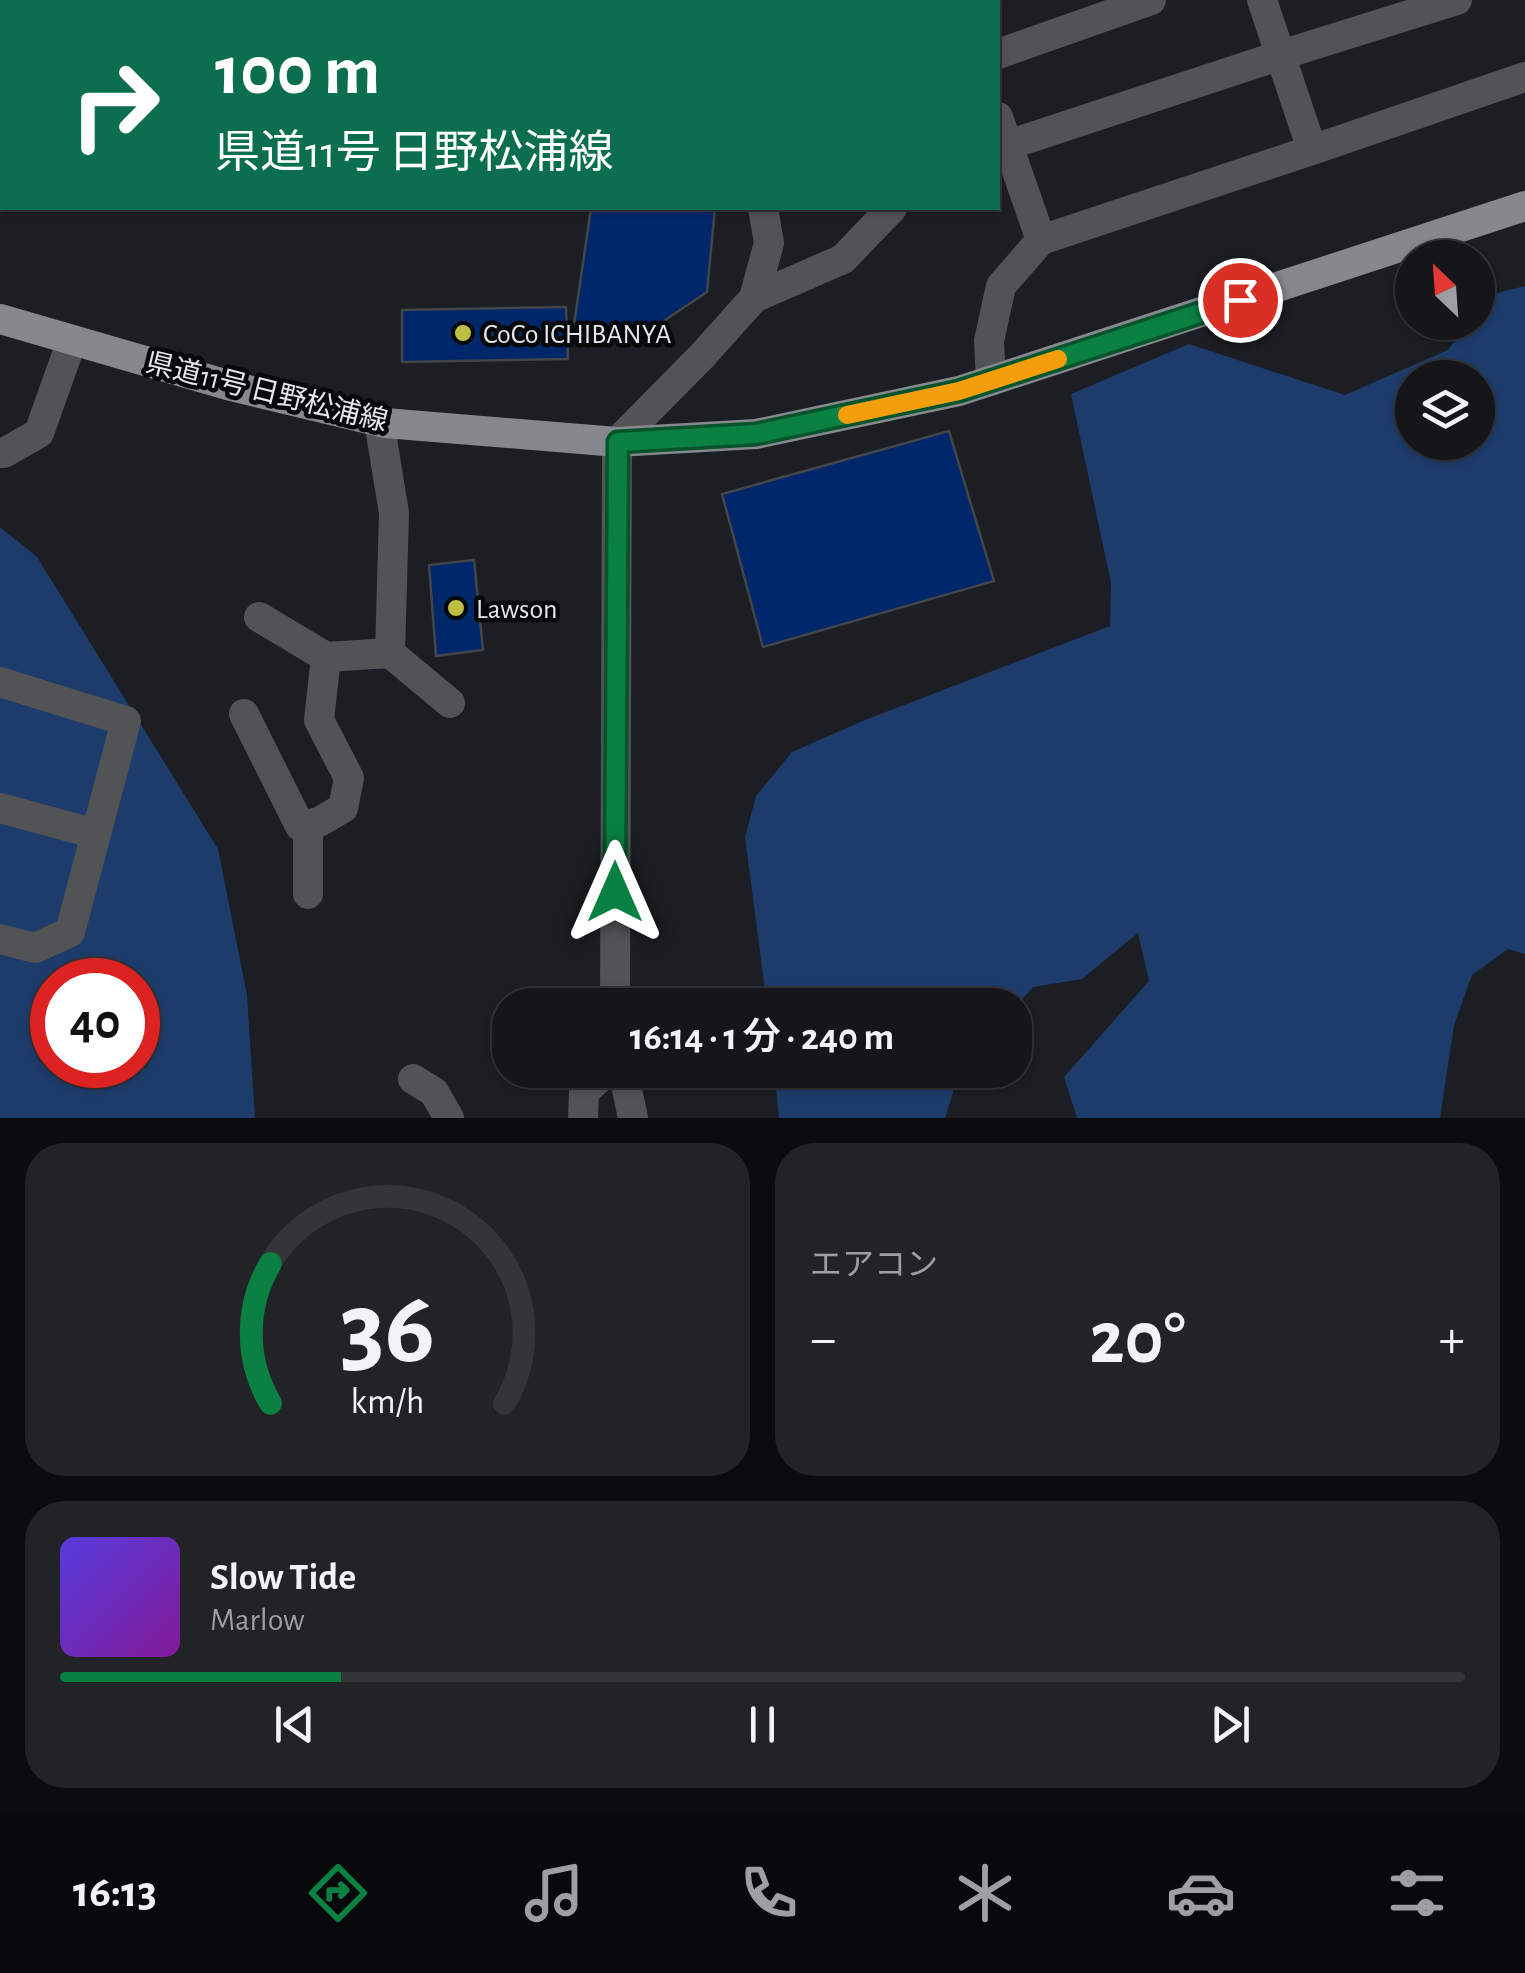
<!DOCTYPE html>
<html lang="ja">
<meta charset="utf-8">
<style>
:root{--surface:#14161a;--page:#212327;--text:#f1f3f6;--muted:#9d9fa2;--line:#333539;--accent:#0b8043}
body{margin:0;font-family:"Alegreya Sans","Noto Sans JP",sans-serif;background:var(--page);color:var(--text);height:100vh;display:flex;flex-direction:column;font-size:38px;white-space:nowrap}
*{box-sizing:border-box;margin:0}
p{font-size:32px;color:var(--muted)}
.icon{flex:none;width:55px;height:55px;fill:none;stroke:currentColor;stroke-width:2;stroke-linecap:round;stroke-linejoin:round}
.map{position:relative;height:1118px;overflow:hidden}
.side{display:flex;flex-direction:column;gap:25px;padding:25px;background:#0b0c0e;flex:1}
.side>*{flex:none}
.banner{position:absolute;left:0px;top:0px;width:1000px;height:210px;box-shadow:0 2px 8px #0004,0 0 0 2px var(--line);background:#0b6e4f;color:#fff;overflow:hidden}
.needle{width:65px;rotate:335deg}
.controls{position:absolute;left:1395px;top:240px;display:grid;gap:20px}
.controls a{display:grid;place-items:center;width:100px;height:100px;border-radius:50%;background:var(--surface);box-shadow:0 2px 8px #0004,0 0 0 2px var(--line);font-size:50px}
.speed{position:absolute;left:30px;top:958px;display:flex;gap:20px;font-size:50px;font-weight:700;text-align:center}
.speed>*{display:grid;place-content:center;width:130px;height:130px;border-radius:50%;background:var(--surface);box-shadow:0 2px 8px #0004,0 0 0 2px var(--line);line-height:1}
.speed .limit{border:15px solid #d22;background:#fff;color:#111}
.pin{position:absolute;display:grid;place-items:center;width:85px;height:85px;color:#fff;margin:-42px;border:5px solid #fff;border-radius:50%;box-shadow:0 2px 10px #0007}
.me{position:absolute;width:110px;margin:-55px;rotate:0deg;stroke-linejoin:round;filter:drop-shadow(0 0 8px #0008)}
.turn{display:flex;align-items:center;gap:35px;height:210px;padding:0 50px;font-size:45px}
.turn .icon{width:130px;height:130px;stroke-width:2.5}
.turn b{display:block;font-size:70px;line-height:85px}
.big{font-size:75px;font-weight:600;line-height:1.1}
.side .tile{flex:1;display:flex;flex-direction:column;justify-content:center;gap:15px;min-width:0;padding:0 35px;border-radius:40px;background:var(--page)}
.side .dial{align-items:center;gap:0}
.dial svg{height:260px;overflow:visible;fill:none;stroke:var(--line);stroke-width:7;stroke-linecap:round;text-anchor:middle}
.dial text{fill:var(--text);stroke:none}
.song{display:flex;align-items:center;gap:30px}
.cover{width:120px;height:120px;border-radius:15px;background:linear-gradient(135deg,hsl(250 70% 55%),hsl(290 70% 35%))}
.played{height:10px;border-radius:5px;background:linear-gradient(90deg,var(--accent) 20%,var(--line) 20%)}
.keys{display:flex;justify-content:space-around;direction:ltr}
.heat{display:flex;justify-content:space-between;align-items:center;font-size:55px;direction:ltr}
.side .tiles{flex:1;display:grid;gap:25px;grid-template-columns:1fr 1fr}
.tile:last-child{grid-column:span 2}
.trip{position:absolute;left:492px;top:988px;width:540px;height:100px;border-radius:40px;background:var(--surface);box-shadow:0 2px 8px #0004,0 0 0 2px var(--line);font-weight:600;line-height:100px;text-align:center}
.menu{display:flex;height:160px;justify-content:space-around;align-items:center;background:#08090a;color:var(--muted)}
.menu .icon{width:70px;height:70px}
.menu .on{color:var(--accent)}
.menu b{font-size:45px;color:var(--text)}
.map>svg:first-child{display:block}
.green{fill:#1e3c6b;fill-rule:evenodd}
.building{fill:#002769;stroke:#42454a;stroke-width:2.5}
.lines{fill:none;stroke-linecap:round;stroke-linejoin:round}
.minor{stroke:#525355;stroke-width:30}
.tertiary{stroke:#525355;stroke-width:30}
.primary{stroke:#85888d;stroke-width:30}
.route-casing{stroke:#07532c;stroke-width:25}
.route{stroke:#0b8043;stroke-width:18}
.slow{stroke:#f59e0b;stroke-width:18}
.poi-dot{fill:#bebf42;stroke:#07080a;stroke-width:4}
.labels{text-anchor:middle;stroke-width:9;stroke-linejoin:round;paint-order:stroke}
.poi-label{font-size:28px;fill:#e5e8eb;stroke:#07080a;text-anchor:start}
.street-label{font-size:28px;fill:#e5e8eb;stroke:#07080a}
</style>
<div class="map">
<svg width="1525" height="1118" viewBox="0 0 1525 1118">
<rect width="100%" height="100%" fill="#1b1e22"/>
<path class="green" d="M 1525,286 L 1525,954 L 1508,949 L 1472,975 L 1454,1025 L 1440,1118 L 1077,1118 L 1064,1077 L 1149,981 L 1138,933 L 1082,979 L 1033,987 L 1015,1007 L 1015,1005 L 767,1005 L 745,837 L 756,796 L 792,752 L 865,720 L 1110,626 L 1111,583 L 1071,394 L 1189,344 L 1345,395 L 1448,350 L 1468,323 L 1478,322 C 1478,292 1500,293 1525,286 ZM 1412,378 L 1478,378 L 1478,442 L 1412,442 Z
M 0,527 L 37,557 L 218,849 L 247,995 L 255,1118 L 0,1118 ZM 52,980 L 138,980 L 138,1065 L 52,1065 Z
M 774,1070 L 960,1070 L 945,1118 L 779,1118 Z"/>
<path class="building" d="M 0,0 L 418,0 L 417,2 L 2,2 L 2,48 L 0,47 Z
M 591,208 L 715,208 L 707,292 L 647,332 L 574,325 Z
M 566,307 L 568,359 L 402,362 L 402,310 Z
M 949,431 L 994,581 L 763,647 L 722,494 Z
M 474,560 L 483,650 L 436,656 L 429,565 Z"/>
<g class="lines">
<path class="minor" d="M 1262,0 L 1312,150 L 1525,77
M 998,54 L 1151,0
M 998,117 L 1041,240
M 1008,145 L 1281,55 L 1457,0
M 991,381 L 989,341 L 1001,286 L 1041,240 L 1312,150
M 379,421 L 394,513 L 390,653 L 450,703
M 0,453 L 4,453 L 39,433 L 72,340
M 259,617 L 326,657 L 390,653
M 0,682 L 126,721 L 70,932 L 35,948 L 0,939
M 244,714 L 300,826 L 319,822 L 343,808 L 349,778 L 319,720 L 326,657
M 0,808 L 96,834
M 308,894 L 308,825
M 413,1079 L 434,1092 L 449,1118
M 583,1118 L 584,1092 L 608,1070"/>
<path class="tertiary" d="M 727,0 L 729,2
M 960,2 L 961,0
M 754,298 L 769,243 L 763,208
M 615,1005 L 617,442 L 702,356 L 754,298 L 843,259 L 892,208
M 623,1070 L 633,1118"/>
<path class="primary" d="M 0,319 L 231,386 L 385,423 L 617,442 L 756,434 L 959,391 L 1525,206"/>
</g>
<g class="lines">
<g class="route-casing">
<path id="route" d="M 615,892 L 618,442 L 756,434 L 959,391 L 1240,300"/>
</g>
<use href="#route" class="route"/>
<path class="slow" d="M 847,415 L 959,391 L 1058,359"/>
</g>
<g class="poi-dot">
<circle cx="463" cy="333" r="10"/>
<circle cx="456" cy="608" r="10"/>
</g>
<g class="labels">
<g class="poi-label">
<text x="483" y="343">CoCo ICHIBANYA</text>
<text x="476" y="618">Lawson</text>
</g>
<g class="street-label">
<text transform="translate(267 391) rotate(14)" y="10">県道11号 日野松浦線</text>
</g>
</g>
</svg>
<div class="controls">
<a><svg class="needle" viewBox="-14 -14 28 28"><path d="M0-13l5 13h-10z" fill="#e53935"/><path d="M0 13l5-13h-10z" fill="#9d9fa2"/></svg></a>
<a><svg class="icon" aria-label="layers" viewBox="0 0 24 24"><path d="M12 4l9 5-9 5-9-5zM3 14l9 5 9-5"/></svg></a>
</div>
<div class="speed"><div class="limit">40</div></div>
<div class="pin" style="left:1240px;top:300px;background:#d93025"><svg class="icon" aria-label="arrive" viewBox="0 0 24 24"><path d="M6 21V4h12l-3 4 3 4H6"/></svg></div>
<svg class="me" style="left:615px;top:892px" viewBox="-20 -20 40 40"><path d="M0-17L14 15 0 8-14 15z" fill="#0b8043" stroke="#fff" stroke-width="4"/></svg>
<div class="trip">16:14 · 1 分 · 240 m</div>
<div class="banner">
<div class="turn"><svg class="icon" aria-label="right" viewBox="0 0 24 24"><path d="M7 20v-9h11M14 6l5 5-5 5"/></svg><div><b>100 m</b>県道11号 日野松浦線</div></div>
</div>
</div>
<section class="side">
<div class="tiles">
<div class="tile dial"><svg viewBox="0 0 100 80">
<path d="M14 69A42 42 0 1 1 86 69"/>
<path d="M14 69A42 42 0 0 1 14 26" stroke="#0b8043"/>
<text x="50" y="56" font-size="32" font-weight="700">36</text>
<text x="50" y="72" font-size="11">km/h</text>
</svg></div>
<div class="tile"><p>エアコン</p>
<div class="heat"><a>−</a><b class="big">20°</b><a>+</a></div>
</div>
<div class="tile">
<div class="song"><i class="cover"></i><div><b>Slow Tide</b><p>Marlow</p></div></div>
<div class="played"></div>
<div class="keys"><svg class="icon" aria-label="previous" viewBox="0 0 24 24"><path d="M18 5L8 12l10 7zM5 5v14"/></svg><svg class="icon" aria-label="pause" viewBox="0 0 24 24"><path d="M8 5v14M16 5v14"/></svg><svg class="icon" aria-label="next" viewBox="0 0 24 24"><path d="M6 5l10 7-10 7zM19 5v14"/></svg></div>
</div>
</div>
</section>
<nav class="menu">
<b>16:13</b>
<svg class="icon on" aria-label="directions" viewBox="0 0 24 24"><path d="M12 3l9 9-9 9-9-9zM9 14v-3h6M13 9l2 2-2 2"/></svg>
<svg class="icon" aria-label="music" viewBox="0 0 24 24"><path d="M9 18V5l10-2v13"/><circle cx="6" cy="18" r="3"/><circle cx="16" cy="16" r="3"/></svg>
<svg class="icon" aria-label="phone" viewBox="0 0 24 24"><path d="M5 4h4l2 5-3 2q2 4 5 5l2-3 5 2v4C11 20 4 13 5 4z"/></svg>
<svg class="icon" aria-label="climate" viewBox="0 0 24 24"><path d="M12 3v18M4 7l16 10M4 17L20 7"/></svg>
<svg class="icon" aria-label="car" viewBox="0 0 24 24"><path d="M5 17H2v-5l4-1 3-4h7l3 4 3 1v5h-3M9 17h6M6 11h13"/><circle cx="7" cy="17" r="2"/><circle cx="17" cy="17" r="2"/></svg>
<svg class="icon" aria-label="filters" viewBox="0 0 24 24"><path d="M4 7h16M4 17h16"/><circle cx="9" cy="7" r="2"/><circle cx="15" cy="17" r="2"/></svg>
</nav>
